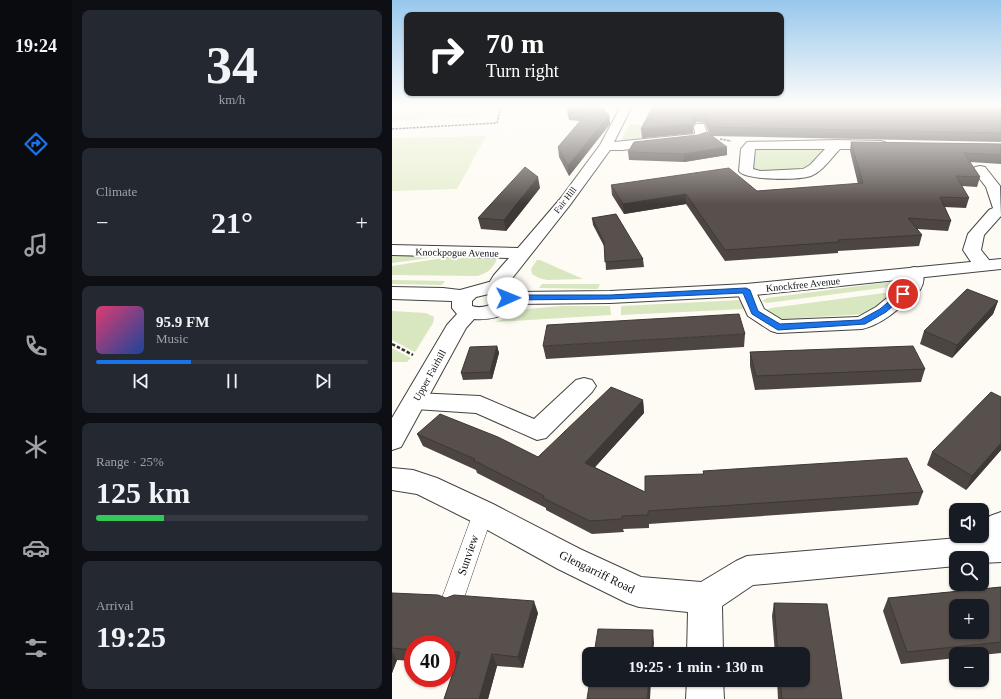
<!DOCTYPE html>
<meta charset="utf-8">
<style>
:root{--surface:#171b24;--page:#242831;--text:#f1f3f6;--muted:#9ea1a6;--line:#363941;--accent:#1a73e8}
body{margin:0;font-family:Georgia,serif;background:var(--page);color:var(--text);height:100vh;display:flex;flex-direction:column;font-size:15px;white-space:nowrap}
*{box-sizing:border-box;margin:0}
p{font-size:13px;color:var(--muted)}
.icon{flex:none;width:22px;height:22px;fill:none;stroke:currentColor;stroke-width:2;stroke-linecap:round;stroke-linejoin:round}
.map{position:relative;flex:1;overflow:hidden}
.drawer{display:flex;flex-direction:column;gap:10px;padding:10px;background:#0d0f14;width:320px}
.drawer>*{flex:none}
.banner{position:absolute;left:12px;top:12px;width:380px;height:84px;border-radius:8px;box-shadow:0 1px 3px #0004;background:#202124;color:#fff;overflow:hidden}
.buttons{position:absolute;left:557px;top:503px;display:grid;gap:8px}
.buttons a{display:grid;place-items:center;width:40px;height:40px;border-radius:8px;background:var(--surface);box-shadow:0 1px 3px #0004;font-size:20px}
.speed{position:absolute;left:12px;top:635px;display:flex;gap:8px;font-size:20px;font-weight:700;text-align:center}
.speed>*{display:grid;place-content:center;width:52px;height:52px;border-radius:50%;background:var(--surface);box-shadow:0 1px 3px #0004;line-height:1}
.speed .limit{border:6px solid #d22;background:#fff;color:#111}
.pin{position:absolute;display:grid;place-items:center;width:34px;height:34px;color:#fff;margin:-17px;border:2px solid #fff;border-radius:50%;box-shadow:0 1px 4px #0007}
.me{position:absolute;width:44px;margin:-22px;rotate:89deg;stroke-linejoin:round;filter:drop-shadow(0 0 3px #0008)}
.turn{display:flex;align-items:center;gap:14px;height:84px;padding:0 16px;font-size:18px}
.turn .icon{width:52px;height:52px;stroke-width:2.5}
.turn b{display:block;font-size:28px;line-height:34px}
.big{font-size:30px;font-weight:800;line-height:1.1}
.drawer .card{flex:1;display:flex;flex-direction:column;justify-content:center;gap:6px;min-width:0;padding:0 14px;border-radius:8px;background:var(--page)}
.drawer .dial{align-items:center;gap:0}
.dial b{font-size:52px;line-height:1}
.song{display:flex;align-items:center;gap:12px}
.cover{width:48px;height:48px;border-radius:6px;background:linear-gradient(135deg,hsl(340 70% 55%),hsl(220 70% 35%))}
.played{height:4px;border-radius:2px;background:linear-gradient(90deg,var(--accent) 35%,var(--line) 35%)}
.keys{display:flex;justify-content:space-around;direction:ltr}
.heat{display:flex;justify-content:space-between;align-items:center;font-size:22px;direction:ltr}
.charge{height:6px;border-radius:3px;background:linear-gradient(90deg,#34c759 25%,var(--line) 0)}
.trip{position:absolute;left:190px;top:647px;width:228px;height:40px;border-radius:8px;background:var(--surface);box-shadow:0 1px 3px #0004;font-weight:800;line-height:40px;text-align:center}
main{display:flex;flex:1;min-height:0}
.dock{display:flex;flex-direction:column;width:72px;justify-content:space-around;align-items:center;background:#090b0e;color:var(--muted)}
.dock .icon{width:28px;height:28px}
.dock .active{color:var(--accent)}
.dock b{font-size:18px;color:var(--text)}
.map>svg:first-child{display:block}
.green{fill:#d8e7bf}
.pitch{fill:#e7efd1}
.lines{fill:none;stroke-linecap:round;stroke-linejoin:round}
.service-casing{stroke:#434343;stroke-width:1}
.minor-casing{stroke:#434343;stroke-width:2}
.tertiary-casing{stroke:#434343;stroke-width:2}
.path-far1{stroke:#323232;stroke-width:1.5;stroke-dasharray:2.5 1;stroke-linecap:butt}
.path{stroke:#323232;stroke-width:2.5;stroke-dasharray:3.5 2;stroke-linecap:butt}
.service{fill:#fff;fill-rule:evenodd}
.minor{fill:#fff;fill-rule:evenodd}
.tertiary{fill:#fff;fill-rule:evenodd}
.wall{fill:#4c4542}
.shaded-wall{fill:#3e3836}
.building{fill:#58504d;stroke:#3e3836;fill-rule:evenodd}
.route{fill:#1a73e8;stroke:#114b97}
.labels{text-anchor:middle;stroke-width:4;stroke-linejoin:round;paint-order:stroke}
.far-street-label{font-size:9px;fill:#101010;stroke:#fff}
.street-label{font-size:10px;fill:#101010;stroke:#fff}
.near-street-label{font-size:12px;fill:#101010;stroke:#fff}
</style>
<main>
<nav class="dock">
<b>19:24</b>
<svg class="icon active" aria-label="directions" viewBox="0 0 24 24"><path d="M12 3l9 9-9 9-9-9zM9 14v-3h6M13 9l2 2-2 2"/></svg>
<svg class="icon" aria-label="music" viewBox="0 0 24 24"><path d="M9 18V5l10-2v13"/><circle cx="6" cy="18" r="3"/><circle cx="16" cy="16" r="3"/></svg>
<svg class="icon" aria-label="phone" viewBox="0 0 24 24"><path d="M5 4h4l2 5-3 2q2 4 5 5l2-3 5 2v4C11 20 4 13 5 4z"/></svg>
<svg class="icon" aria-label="climate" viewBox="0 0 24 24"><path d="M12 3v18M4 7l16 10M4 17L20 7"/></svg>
<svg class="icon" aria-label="car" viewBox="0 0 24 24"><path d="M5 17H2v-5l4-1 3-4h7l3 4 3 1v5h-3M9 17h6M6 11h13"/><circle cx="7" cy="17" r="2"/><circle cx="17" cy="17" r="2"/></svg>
<svg class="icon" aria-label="filters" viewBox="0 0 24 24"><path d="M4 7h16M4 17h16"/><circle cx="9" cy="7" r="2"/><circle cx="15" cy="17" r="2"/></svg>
</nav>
<section class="drawer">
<div class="card dial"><b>34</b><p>km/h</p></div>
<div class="card"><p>Climate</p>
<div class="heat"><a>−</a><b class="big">21°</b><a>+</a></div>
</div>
<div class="card">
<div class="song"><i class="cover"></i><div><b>95.9 FM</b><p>Music</p></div></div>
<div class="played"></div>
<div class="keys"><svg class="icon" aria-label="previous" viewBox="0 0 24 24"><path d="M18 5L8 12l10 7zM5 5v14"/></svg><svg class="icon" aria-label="pause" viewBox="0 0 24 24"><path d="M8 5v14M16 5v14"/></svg><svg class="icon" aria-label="next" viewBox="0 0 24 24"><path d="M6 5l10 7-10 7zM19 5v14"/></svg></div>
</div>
<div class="card"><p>Range · 25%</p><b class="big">125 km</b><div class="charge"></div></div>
<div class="card"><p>Arrival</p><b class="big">19:25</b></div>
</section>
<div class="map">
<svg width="609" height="699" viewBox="0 0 609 699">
<rect width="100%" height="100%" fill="#fefbf4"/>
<path class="green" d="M 238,124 L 301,128 L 302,134 L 300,135 L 228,142 Z
M 363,148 L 423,148 L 430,151 C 427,155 424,161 420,164 C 412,171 371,173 361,169 Z
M 0,253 L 67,254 L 0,263 Z
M 77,254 L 100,255 L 105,259 C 101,269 93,275 84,276 L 0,275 L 0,266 Z
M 145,260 L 148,260 L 191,279 L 155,280 L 147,278 L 140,274 L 139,269 Z
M 0,280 L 53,281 L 50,285 L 0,284 Z
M 513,280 L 505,286 L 375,303 L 370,301 L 375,298 Z
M 150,284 L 208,284 L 206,289 L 147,288 Z
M 500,292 L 484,309 L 475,314 L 391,319 L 382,317 L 371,311 L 379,308 Z
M 349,300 L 352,309 L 229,315 L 229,306 Z
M 169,306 L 218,306 L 219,315 L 103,322 L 135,309 Z
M 0,311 L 34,313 L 42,317 L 41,323 L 23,352 L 0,340 Z
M 0,348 L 19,358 L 15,362 L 0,362 Z"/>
<path class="pitch" d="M 0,106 L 94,106 L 90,117 L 0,121 Z
M 94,136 L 65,189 L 0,191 L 0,138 Z"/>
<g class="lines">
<g class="service-casing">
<path id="service" d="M 91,505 L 98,507 L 101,513 L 72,598 L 69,606 L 61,609 L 53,606 L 50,598 L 81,513 L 84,507 Z"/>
</g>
<g class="minor-casing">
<path id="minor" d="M 229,106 L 240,106 L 222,142 L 303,134 L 302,127 L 304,124 L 312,124 L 316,136 L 314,139 L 306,141 L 230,150 L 218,150 L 178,205 L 118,281 L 111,292 L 104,294 L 97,292 L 94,288 L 102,275 L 117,258 L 0,255 L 0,245 L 126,248 L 168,199 L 208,145 Z
M 445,140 L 488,141 L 493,142 L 494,145 L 493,148 L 488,149 L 448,149 C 439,158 431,171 419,176 C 407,180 354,181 347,171 L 349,149 L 355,142 ZM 363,149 L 433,149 L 418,165 L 411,169 L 368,171 L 361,169 Z
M 588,166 L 593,167 L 608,186 L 609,216 L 592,235 L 589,250 L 601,265 L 598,269 C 583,273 579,261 571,250 L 576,234 L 597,210 L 601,208 L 594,187 L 581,170 L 583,167 Z
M 522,267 L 529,269 C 533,275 532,284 528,290 C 510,305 493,324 470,329 L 386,333 L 379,331 L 356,316 L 344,290 L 347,286 L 354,284 L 361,286 L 372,309 L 390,320 L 466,317 L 484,307 L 512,284 L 513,273 L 515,269 Z
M 192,378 L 200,380 L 204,386 L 200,392 L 154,438 L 145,440 L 84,413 L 23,409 L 14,407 L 11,401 L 14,395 L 23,393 L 88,396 L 142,419 L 184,380 Z
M 0,468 L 21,470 L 45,478 L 101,504 L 188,549 L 249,577 L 309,582 L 344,561 L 355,556 L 590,536 L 590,525 L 598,516 L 609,512 L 609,562 L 590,563 L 590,558 L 564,558 L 564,566 L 361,585 L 330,606 L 331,654 L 295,654 L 296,612 L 247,607 L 235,603 L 166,569 L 81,522 L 25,494 L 0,490 Z
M 295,680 L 331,680 L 332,699 L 294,699 Z"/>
</g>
<g class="tertiary-casing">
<path id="tertiary" d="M 609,259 L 609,269 L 354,296 L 218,303 L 123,304 C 114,317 98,320 82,319 L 74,328 L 9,447 L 0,450 L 0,418 L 55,325 L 65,314 L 60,308 L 60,301 L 0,299 L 0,287 L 51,288 L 68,290 L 97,282 L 116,285 L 124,292 L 218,291 L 354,284 ZM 97,294 L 106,296 L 105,301 C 97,306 89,309 80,306 L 80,301 L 84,297 Z"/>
</g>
<path class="path-far1" d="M 0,129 L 105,123 L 109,106
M 328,139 L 339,141"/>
<path class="path" d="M 0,344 L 21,355"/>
<use href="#service" class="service"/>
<use href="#minor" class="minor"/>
<use href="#tertiary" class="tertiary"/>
</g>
<path class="wall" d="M 180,106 L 213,106 L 211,110 L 217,115 L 218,124 L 177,176 L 167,157 L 166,147 L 188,121 L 177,120 L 175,111 Z
M 261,106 L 609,106 L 609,142 L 320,136 L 335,155 L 292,162 L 237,160 L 236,152 L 317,133 L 313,123 L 304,122 L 301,126 L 301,133 L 250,138 Z
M 459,142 L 609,144 L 609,164 L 578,162 L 588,177 L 585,187 L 570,186 L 577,198 L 574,208 L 552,207 L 559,221 L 556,231 L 525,229 L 530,235 L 527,246 L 446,251 L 446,253 L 333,261 L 294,204 L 232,214 L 220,195 L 219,185 L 365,191 L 466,184 L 458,151 Z
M 148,188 L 114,231 L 89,229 L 86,218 Z
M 200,218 L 251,259 L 252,267 L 214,270 L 213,248 L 201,225 Z
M 606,301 L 601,314 L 560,358 L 528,344 L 532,331 Z
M 353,334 L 352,347 L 154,359 L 151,346 Z
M 105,346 L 107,353 L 100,379 L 71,380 L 69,373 Z
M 358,352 L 533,369 L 529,382 L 363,390 L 358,366 Z
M 609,397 L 609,450 L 574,490 L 535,465 L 540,452 Z
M 251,400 L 252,413 L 203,467 L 253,492 L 311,474 L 311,471 L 531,492 L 526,505 L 257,524 L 257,528 L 231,529 L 232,532 L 200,534 L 154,510 L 154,508 L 85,473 L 84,470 L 31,446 L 25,434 L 146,457 Z
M 609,587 L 609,653 L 590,655 L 590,654 L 564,654 L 564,658 L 509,664 L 491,611 L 496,598 Z
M 0,593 L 146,613 L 131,668 L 105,666 L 96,699 L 52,699 L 64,664 L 55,663 L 55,644 L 21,644 L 21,661 L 5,660 L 0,673 Z
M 382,603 L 450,699 L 386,699 L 385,680 L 411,680 L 411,654 L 383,654 L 380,616 Z"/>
<path class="shaded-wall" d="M 207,106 L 213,106 L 207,115 Z
M 304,114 L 304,122 L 301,126 L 301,133 L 250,138 L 249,129 L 301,118 Z
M 217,115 L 218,124 L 177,176 L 176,166 Z
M 335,147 L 335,155 L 292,162 L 292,154 Z
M 146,177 L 148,188 L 114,231 L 112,220 Z
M 294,194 L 294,204 L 232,214 L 231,204 Z
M 606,301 L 601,314 L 560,358 L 565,345 Z
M 105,346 L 107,353 L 100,379 L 98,372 Z
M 251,400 L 252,413 L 195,476 L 193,463 Z
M 609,443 L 609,450 L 574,490 L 580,476 Z
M 142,601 L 146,613 L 131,668 L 126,657 Z
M 261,630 L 262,643 L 261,654 L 259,654 Z
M 0,652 L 5,660 L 0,673 Z
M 100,654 L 105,666 L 96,699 L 87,699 Z
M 257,680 L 259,680 L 258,699 L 255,699 Z"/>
<path class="building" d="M 180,106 L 207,106 L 217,115 L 176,166 L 166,147 L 196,112 L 175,111 Z
M 261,106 L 609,106 L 609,133 L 318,127 L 313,115 L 304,114 L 301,118 L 301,124 L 249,129 Z
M 315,132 L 335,147 L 292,154 L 236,152 L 242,142 L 306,135 Z
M 459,142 L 609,144 L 609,155 L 572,153 L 588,177 L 564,176 L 577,198 L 548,197 L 559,221 L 516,218 L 530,235 L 446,240 L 447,242 L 333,250 L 294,194 L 231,204 L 219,185 L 337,168 L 365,191 L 471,183 Z
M 133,167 L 146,177 L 112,220 L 86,218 Z
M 224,214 L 251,259 L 213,262 L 212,242 L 200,218 Z
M 575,289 L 606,301 L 565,345 L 532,331 Z
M 347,314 L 353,334 L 151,346 L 155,325 Z
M 105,346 L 98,372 L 69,373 L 78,347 Z
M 521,346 L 533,369 L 364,376 L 358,352 Z
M 219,387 L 251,400 L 193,463 L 253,492 L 253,476 L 312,474 L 311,471 L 515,458 L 531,492 L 256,511 L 256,515 L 230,516 L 230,519 L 198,521 L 151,498 L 152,496 L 81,460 L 83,459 L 25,434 L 48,414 L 106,437 L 146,457 Z
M 599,392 L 609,397 L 609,443 L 580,476 L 540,452 Z
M 609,587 L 609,642 L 515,652 L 496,598 ZM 564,606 L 590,606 L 590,632 L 564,632 Z
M 0,593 L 46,595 L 54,598 L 62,595 L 142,601 L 126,657 L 100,654 L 87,699 L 52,699 L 68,652 L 55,652 L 55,644 L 21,644 L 21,650 L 0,648 Z
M 382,603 L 435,604 L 450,699 L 390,699 L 388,680 L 411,680 L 411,654 L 386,654 Z
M 206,629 L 261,630 L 259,654 L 202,654 Z
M 198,680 L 257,680 L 255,699 L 195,699 Z"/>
<linearGradient id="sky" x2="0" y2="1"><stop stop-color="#97c7ec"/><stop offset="0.52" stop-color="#fffdfa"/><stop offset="1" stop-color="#fffdfa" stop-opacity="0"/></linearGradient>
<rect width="609" height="204" fill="url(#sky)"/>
<path class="route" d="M 354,288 L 358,290 L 366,311 L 388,324 L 468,320 L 488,309 L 508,292 L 511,292 L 515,294 L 494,312 L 473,324 L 386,330 L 360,314 L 351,293 L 218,299 L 116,300 L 112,298 L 116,295 L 218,295 Z"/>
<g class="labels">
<g class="far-street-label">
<text transform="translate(173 200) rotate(-52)" y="3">Fair Hill</text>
</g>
<g class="street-label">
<text transform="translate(65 252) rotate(1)" y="4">Knockpogue Avenue</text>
<text transform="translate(411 284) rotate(-6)" y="4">Knockfree Avenue</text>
<text transform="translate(37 375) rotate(-61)" y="4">Upper Fairhill</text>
</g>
<g class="near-street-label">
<text transform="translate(76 555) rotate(-71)" y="4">Sunview</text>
<text transform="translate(205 572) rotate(26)" y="4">Glengarriff Road</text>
</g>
</g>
</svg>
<div class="buttons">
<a><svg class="icon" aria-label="sound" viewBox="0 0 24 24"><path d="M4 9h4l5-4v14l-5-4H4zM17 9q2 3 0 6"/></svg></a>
<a><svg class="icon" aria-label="search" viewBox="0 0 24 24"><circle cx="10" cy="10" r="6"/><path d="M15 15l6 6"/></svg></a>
<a>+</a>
<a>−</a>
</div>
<div class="speed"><div class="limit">40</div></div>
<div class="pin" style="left:511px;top:294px;background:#d93025"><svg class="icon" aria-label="arrive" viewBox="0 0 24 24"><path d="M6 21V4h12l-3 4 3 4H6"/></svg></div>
<svg class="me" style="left:116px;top:298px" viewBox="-20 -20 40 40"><circle r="19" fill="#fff"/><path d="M0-13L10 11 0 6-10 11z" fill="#1a73e8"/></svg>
<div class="trip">19:25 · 1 min · 130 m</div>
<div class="banner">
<div class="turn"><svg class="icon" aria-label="right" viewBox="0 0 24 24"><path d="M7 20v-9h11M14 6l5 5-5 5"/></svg><div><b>70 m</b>Turn right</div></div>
</div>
</div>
</main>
